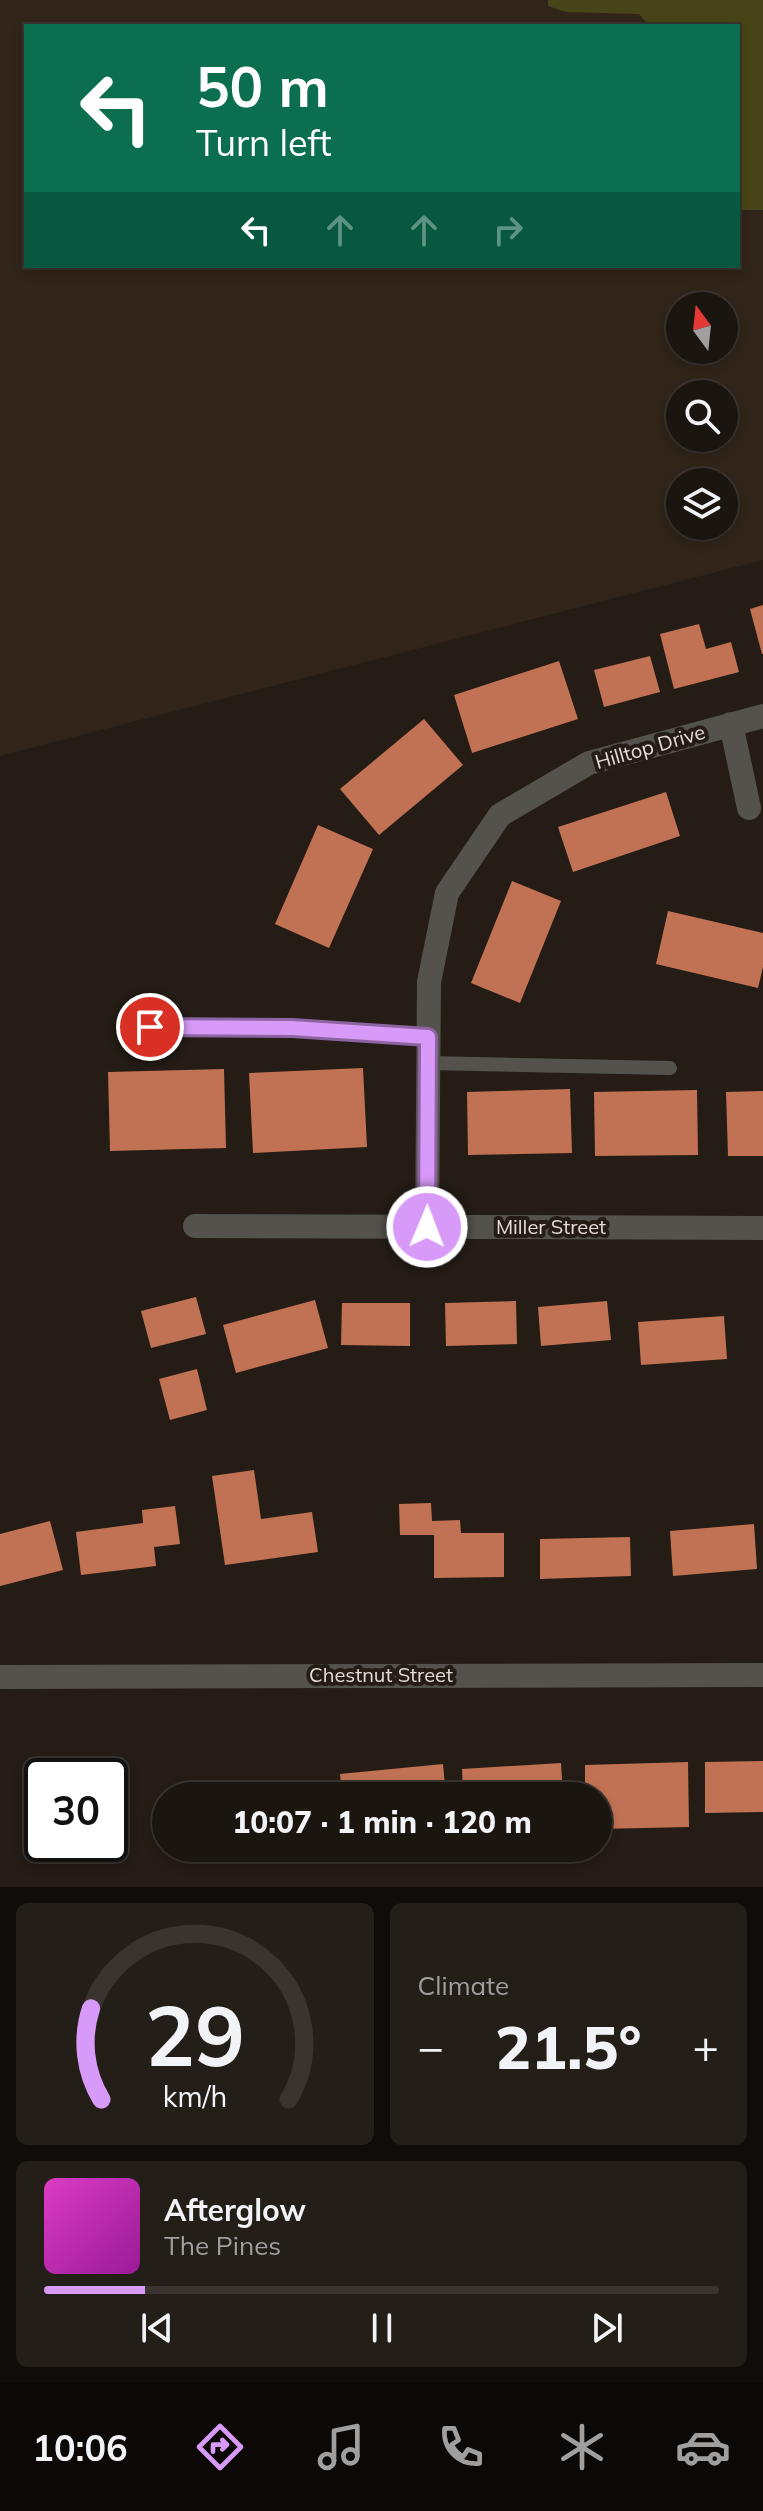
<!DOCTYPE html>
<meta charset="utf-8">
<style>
:root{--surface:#1b1510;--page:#241e19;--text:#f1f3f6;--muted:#a09f9f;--line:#393430;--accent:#d89af8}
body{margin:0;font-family:Mulish,sans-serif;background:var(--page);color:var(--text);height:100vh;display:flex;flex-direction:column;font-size:30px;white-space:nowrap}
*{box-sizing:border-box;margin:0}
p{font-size:26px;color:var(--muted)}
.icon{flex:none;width:44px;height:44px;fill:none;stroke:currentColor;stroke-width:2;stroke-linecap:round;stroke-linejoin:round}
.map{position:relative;height:1887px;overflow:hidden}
.side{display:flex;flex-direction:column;gap:16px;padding:16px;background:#0f0c09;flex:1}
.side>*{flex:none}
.hud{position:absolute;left:24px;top:24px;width:716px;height:244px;border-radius:0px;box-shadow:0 4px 12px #0003,0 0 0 2px var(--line);background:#0b6e4f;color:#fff;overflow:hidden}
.needle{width:52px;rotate:345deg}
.fabs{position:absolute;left:666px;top:292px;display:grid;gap:16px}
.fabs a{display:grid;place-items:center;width:72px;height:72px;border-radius:50%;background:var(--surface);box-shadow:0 4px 12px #0003,0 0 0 2px var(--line);font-size:40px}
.speed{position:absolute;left:24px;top:1758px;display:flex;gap:16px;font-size:40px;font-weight:700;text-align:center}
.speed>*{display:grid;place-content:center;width:104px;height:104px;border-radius:50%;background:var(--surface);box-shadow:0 4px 12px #0003,0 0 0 2px var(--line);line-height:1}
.speed .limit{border:4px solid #111;border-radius:12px;background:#fff;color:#111}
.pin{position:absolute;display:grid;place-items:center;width:68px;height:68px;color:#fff;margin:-34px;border:4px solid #fff;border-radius:50%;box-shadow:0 2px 8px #0007}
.me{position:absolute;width:88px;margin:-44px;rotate:1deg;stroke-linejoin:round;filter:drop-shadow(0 0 6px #0008)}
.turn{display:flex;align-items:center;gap:28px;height:168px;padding:0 40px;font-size:36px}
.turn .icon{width:104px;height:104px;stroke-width:2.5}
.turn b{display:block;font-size:56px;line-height:68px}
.lanes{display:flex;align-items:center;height:76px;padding:0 40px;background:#0003;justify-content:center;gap:40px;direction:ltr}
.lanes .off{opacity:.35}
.big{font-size:60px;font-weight:800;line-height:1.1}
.side .card{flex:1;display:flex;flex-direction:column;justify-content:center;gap:12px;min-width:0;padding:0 28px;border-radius:12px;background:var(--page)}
.side .dial{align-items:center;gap:0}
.dial svg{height:208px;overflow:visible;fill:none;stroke:var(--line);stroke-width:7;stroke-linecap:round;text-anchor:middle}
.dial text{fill:var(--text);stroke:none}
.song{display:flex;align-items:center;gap:24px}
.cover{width:96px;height:96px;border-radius:12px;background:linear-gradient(135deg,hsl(310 70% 55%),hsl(300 70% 35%))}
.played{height:8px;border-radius:4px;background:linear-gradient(90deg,var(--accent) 15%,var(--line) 15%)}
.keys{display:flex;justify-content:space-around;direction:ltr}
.heat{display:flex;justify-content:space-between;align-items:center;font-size:44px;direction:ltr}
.side .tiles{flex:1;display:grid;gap:16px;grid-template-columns:1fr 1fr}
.card:last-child{grid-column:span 2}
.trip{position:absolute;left:152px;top:1782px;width:460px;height:80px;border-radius:40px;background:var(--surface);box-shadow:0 4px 12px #0003,0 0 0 2px var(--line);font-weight:800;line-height:80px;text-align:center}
.menu{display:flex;height:128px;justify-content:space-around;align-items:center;background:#0b0806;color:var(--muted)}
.menu .icon{width:56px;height:56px}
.menu .active{color:var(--accent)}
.menu b{font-size:36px;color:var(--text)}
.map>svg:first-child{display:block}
.built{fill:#31251a;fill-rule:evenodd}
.water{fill:#474517}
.building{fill:#c17254}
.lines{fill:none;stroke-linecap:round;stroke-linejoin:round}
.lane{stroke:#54524d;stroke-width:14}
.street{stroke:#54524d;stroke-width:24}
.route-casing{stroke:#8c64a1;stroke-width:20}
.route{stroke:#d89af8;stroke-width:14}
.labels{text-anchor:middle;stroke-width:8;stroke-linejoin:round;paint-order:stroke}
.street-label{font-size:20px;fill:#e3ddd8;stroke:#241c15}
</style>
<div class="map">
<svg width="763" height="1887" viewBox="0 0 763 1887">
<rect width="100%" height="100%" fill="#241c15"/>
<path class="built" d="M 0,0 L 763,0 L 763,560 L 0,756 ZM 26,26 L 738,26 L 738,266 L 26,266 ZM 680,306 L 724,306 L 724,350 L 680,350 ZM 680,394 L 724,394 L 724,438 L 680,438 ZM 680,482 L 724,482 L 724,526 L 680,526 Z"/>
<path class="water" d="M 548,0 L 763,0 L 763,210 L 738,210 L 738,26 L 649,26 L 639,14 L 566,12 L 548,6 Z"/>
<path class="building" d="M 763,605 L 763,654 L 762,654 L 750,609 Z
M 699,624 L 706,649 L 731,642 L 739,672 L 674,689 L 660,634 Z
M 650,656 L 660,692 L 604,707 L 594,670 Z
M 559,661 L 578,719 L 472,753 L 454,695 Z
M 424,719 L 463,765 L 379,835 L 340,789 Z
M 666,792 L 680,836 L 573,872 L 558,827 Z
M 318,825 L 373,849 L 329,948 L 275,924 Z
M 512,881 L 561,901 L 520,1003 L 471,983 Z
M 668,911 L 763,933 L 763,967 L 758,988 L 656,964 Z
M 363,1068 L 367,1147 L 253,1153 L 249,1073 Z
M 224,1069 L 226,1148 L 110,1151 L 108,1072 Z
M 570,1089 L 572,1153 L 468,1155 L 467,1092 Z
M 697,1090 L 698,1155 L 595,1156 L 594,1092 Z
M 763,1091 L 763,1156 L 728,1156 L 726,1092 Z
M 196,1297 L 206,1334 L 151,1348 L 141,1311 Z
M 315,1300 L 328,1348 L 236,1373 L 223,1325 Z
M 516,1301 L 517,1344 L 446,1346 L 445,1303 Z
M 607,1301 L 611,1340 L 541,1346 L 538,1307 Z
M 342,1303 L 410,1303 L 410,1346 L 341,1345 Z
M 724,1316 L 727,1359 L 641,1365 L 638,1322 Z
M 197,1369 L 207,1410 L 170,1420 L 159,1379 Z
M 254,1470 L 261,1519 L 312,1512 L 318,1552 L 225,1565 L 212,1476 Z
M 431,1503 L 432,1521 L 460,1520 L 461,1533 L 504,1533 L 504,1577 L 434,1578 L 434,1535 L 400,1535 L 399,1504 Z
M 175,1506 L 180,1544 L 154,1547 L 156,1566 L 81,1575 L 76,1532 L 143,1523 L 142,1510 Z
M 50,1521 L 63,1570 L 0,1586 L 0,1534 Z
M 754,1524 L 757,1569 L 673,1576 L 670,1531 Z
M 630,1537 L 631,1576 L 540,1579 L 540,1539 Z
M 763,1761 L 763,1812 L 705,1813 L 705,1762 Z
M 688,1762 L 689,1827 L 598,1829 L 598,1796 L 585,1796 L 585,1765 Z
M 561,1763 L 563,1796 L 463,1796 L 462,1769 Z
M 443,1764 L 446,1796 L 342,1796 L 340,1774 Z"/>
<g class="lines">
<path class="lane" d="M 150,1027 L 292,1028 L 428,1037
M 428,1063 L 670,1068"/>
<path class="street" d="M 731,724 L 749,808
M 195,1226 L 763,1228
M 427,1227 L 429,982 L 447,893 L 500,815 L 589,763 L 763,716
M 0,1677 L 763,1675"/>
</g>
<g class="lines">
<g class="route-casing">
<path id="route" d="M 150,1027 L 292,1028 L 428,1037 L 427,1227"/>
</g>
<use href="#route" class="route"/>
</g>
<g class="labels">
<g class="street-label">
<text transform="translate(650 747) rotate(-16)" y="7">Hilltop Drive</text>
<text x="551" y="1234">Miller Street</text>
<text x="381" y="1682">Chestnut Street</text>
</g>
</g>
</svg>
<div class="fabs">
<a><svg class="needle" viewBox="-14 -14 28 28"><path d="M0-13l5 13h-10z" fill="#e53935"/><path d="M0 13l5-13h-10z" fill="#a09f9f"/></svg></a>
<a><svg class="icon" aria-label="search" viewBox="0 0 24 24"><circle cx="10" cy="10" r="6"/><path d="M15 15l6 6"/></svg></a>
<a><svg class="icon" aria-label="layers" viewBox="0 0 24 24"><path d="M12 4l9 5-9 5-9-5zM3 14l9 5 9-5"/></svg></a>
</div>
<div class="speed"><div class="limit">30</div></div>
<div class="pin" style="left:150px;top:1027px;background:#d93025"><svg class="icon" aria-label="arrive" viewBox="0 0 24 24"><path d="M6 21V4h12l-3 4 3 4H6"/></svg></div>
<svg class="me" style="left:427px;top:1227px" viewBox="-20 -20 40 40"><circle r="17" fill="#d89af8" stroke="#fff" stroke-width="3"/><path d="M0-11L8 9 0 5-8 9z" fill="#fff"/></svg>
<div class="trip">10:07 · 1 min · 120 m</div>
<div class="hud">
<div class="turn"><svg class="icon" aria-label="left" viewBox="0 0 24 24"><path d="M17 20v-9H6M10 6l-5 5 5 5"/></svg><div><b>50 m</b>Turn left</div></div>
<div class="lanes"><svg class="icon" aria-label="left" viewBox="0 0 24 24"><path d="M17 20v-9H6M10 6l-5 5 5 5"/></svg><svg class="icon off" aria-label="ahead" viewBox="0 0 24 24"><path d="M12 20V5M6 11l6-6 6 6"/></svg><svg class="icon off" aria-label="ahead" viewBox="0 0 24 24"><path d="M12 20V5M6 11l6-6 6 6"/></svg><svg class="icon off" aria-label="right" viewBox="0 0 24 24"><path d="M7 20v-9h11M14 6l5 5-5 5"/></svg></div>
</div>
</div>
<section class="side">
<div class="tiles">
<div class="card dial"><svg viewBox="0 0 100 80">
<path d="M14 69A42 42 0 1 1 86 69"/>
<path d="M14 69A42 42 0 0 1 10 34" stroke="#d89af8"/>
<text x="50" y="56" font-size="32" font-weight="700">29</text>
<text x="50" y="72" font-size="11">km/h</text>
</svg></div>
<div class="card"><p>Climate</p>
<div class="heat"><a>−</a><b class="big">21.5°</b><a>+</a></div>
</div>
<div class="card">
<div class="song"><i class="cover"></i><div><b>Afterglow</b><p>The Pines</p></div></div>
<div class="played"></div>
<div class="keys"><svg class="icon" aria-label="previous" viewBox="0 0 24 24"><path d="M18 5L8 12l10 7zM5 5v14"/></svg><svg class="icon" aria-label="pause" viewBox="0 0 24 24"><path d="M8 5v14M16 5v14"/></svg><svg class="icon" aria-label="next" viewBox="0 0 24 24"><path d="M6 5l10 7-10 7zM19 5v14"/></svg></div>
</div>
</div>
</section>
<nav class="menu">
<b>10:06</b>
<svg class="icon active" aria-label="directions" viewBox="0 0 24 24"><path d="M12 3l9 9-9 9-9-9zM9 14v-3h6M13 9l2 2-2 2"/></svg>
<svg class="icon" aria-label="music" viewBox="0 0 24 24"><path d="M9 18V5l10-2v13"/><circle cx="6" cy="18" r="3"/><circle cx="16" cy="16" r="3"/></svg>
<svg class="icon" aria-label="phone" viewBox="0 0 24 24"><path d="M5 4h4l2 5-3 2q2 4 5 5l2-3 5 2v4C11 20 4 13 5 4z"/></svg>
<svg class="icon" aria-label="climate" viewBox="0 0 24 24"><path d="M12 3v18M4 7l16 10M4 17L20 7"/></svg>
<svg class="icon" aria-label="car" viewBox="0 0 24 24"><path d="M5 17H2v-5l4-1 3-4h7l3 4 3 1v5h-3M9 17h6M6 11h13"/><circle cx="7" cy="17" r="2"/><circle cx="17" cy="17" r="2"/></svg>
</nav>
